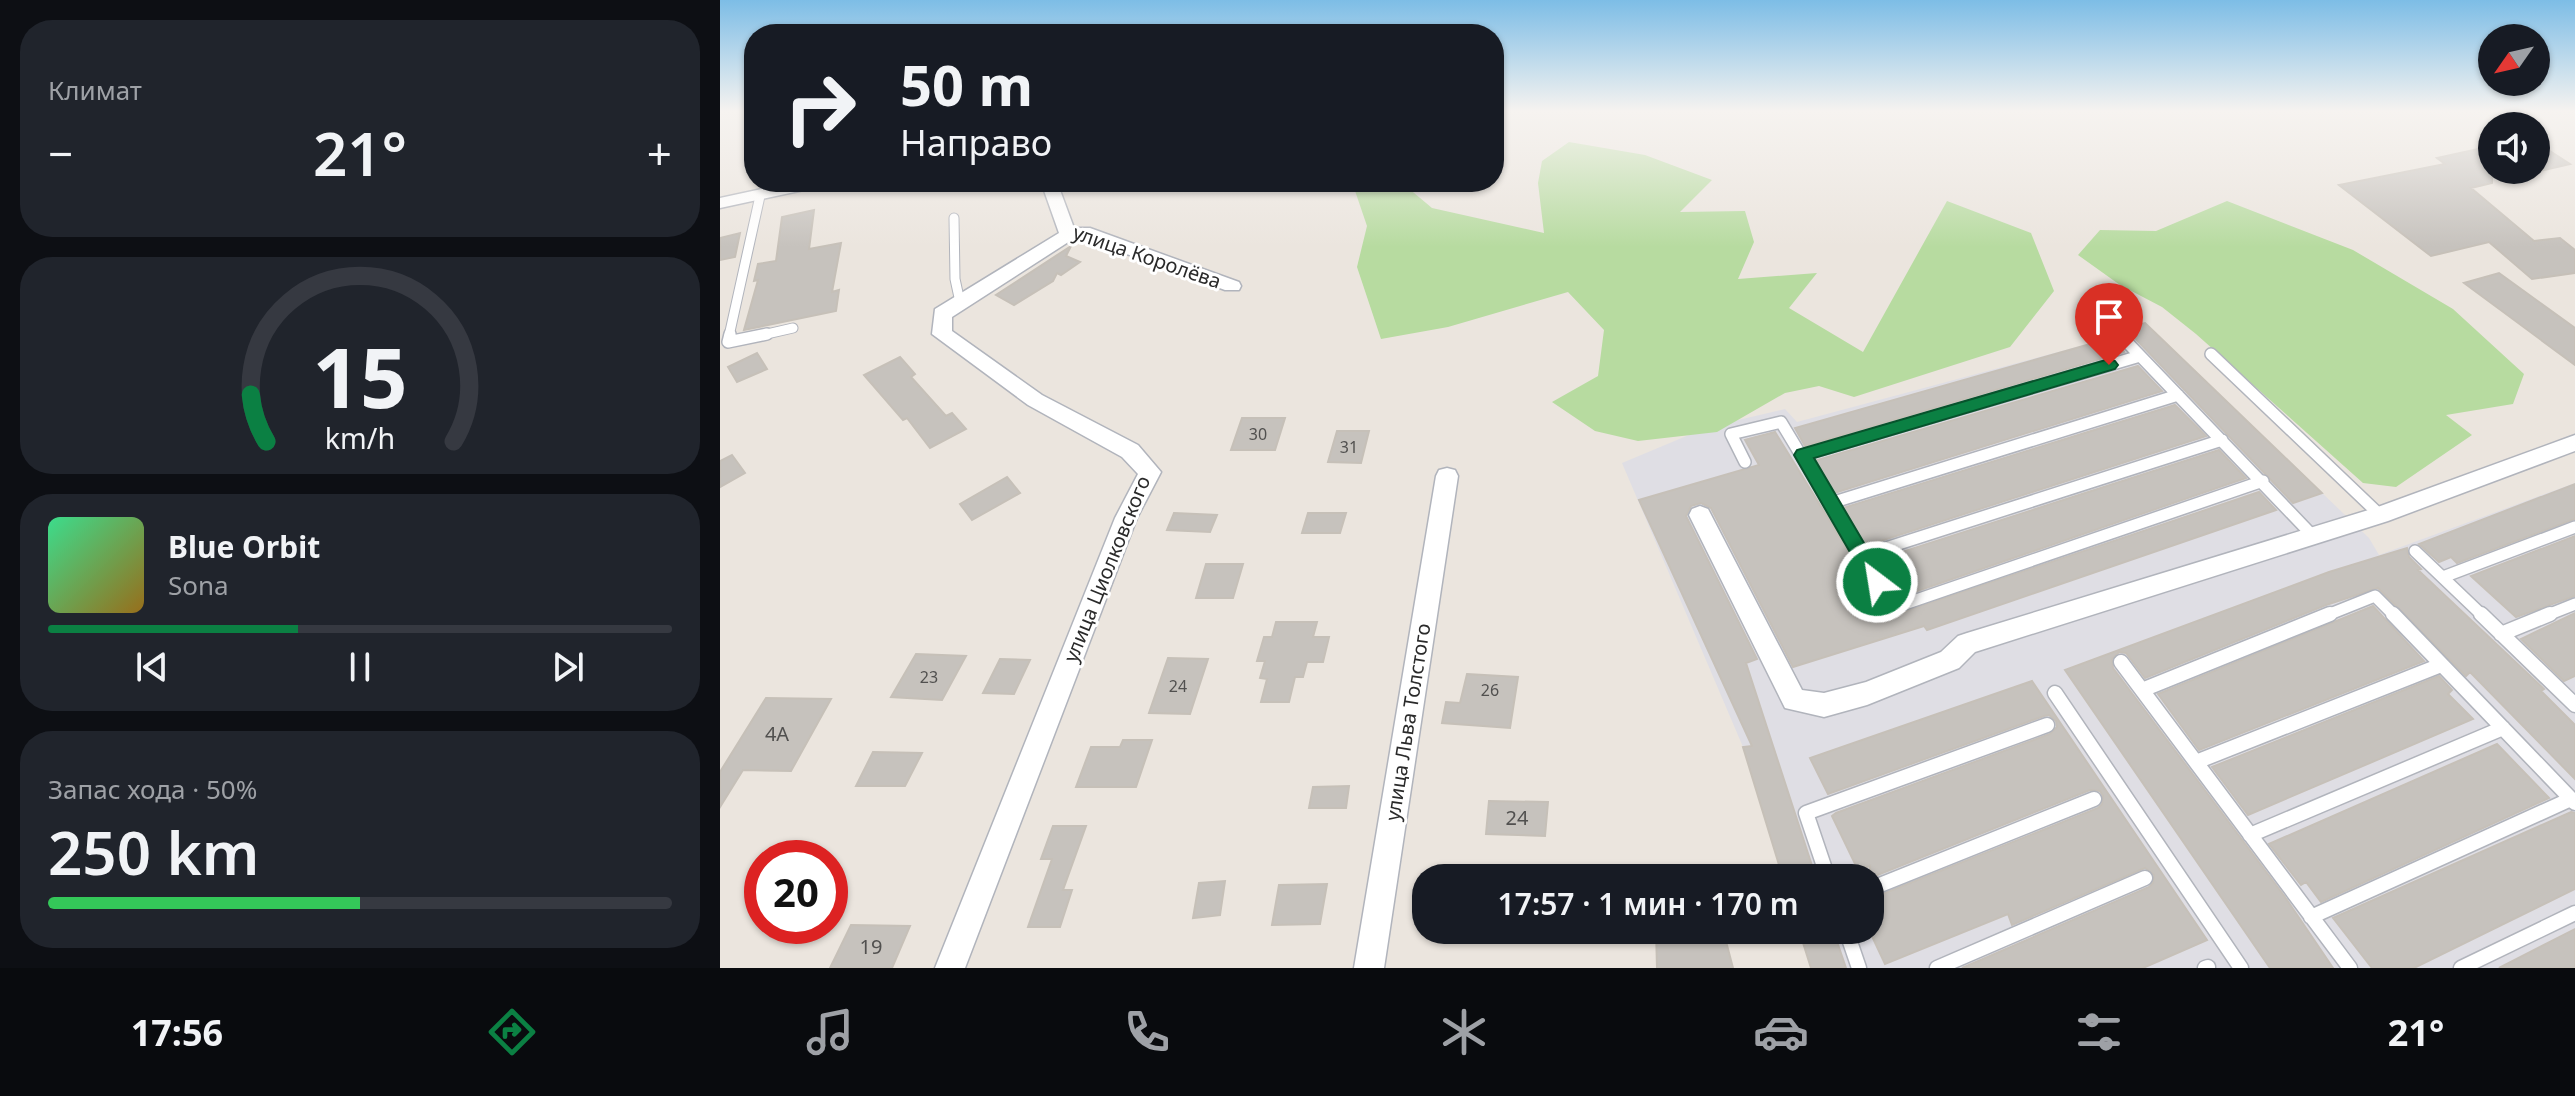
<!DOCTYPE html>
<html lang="ru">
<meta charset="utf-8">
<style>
:root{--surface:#171b24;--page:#20242c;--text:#f1f3f6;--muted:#9ea1a6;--line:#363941;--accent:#0b8043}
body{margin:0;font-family:"Noto Sans",sans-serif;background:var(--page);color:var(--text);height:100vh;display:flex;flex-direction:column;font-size:30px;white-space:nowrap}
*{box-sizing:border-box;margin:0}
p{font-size:26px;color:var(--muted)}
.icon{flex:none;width:44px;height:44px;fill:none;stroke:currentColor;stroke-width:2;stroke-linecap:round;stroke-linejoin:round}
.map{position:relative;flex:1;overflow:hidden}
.sheet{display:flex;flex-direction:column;gap:20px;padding:20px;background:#0d0f14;width:720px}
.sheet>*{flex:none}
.banner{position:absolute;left:24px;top:24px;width:760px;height:168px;border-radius:32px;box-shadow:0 2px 6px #0004;background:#171b24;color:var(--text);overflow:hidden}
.needle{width:52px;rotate:236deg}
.fabs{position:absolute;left:1758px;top:24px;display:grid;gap:16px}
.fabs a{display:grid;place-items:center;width:72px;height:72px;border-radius:50%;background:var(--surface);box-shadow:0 2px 6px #0004;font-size:40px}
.speed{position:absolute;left:24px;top:840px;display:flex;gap:16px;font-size:40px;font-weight:700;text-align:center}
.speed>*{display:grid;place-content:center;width:104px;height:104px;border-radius:50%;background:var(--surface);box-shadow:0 2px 6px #0004;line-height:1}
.speed .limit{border:12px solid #d22;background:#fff;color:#111}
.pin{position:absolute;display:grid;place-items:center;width:68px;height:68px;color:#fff;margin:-82px -34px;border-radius:50% 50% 50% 0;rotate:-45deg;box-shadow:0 0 8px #0007}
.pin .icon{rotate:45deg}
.me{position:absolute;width:88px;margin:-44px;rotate:329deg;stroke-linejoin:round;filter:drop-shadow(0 0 6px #0008)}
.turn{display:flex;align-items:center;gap:28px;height:168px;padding:0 24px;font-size:36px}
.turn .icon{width:104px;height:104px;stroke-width:2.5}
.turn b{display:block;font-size:56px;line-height:68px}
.big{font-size:60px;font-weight:600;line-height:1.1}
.sheet .card{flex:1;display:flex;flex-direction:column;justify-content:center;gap:12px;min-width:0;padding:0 28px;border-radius:32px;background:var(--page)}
.sheet .dial{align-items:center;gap:0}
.dial svg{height:208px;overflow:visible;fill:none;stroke:var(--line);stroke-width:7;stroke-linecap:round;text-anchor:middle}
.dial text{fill:var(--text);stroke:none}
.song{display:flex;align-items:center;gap:24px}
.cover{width:96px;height:96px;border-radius:12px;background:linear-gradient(135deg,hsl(150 70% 55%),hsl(40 70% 35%))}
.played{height:8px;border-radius:4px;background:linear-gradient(90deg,var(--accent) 40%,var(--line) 40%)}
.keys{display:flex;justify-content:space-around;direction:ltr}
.heat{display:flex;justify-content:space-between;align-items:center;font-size:44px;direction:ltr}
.charge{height:12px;border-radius:6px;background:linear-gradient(90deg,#34c759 50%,var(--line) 0)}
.trip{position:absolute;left:692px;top:864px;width:472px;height:80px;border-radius:32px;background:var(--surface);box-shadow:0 2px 6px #0004;font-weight:600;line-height:80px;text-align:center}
.tab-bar{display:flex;height:128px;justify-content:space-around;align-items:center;background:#090b0e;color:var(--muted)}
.tab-bar .icon{width:56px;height:56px}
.tab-bar .current{color:var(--accent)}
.tab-bar b{font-size:36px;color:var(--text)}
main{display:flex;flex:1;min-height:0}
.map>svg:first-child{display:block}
.industrial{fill:#dfdee4}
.green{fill:#b7dba0}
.building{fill:#c6c2bd;stroke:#c6c0b8;stroke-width:2}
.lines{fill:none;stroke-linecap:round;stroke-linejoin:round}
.lane-far2-casing{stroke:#b1b4bc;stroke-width:11}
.lane-far1-casing{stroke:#b1b4bc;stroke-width:14}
.lane-casing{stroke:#b1b4bc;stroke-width:17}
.street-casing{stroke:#b1b4bc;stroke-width:3}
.lane-far2{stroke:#fff;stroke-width:9}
.lane-far1{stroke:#fff;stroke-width:11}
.lane{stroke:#fff;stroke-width:14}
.street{fill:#fff;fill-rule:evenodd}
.route{fill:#0b8043;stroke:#07532c;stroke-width:2}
.labels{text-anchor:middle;stroke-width:6;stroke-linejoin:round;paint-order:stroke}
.number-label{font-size:16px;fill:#51504f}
.street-label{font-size:20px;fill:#2a2a2a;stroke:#fff}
.near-number-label{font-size:20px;fill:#51504f}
</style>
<main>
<section class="sheet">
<div class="card"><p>Климат</p>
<div class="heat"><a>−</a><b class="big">21°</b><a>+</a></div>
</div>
<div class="card dial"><svg viewBox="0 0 100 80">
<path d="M14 69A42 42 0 1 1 86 69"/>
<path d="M14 69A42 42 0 0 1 8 51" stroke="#0b8043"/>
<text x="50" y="56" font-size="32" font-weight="700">15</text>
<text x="50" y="72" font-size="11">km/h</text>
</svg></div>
<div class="card">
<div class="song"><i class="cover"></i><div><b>Blue Orbit</b><p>Sona</p></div></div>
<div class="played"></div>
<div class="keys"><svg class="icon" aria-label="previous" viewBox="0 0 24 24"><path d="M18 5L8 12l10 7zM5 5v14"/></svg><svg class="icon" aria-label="pause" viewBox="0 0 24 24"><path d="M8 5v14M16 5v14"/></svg><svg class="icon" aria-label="next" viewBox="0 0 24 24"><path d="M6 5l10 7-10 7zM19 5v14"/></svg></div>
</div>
<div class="card"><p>Запас хода · 50%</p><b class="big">250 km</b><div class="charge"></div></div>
</section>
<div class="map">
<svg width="1855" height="968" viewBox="0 0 1855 968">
<rect width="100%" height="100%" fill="#ebe5de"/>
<path class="industrial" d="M 1425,323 L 1649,538 L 1659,555 L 1855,483 L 1855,968 L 1091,968 L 1079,930 L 1150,930 L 1150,878 L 1063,878 L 1023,747 L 902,463 L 988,427 L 1065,409 L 1077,422 L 1394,337 L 1403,329 Z"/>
<path class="green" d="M 849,142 L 925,155 L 992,180 L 960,212 L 1025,211 L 1034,242 L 1018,279 L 1097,273 L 1069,308 L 1143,352 L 1227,201 L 1311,233 L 1334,291 L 1290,347 L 1134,397 L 1099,386 L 1065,393 L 997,432 L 918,441 L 875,431 L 832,402 L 878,376 L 884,330 L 848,292 L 728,327 L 661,339 L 637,267 L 647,226 L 632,182 L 681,182 L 712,208 L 824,233 L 818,183 L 822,161 Z
M 1507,201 L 1633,250 L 1733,309 L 1804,374 L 1793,404 L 1726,415 L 1752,435 L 1676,487 L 1643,483 L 1476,334 L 1442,307 L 1400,285 L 1358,255 L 1380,230 L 1436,231 Z"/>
<path class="building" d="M 1816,142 L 1850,164 L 1816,172 Z
M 1772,146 L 1772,183 L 1751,188 L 1814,241 L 1840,238 L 1855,250 L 1855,273 L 1812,279 L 1769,242 L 1711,256 L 1619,185 L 1725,164 L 1717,158 Z
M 94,210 L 89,249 L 121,243 L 112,292 L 119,290 L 116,311 L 24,330 L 38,280 L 34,281 L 38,264 L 56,261 L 62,217 Z
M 20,233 L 15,257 L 0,260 L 0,238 Z
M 351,246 L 346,256 L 360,262 L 341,275 L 337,273 L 333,281 L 294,305 L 276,295 Z
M 1779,273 L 1855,328 L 1855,365 L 1744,283 Z
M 1425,323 L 1602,493 L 1573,503 L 1409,332 L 1403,329 Z
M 1395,337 L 1404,352 L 1085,446 L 1075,428 Z
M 37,353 L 47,369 L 17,382 L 8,367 Z
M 180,357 L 195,374 L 191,377 L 226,416 L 232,413 L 246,429 L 210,448 L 187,418 L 183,420 L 144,375 Z
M 1418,366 L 1442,391 L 1114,493 L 1094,461 Z
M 1455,405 L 1486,436 L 1145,546 L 1123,508 Z
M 522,418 L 565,418 L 555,450 L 511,450 Z
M 617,431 L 649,431 L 641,463 L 608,462 Z
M 1055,432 L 1166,612 L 1171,616 L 1539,492 L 1556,510 L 1207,630 L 1204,626 L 1073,667 L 991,508 L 981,503 L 971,506 L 966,516 L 1037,659 L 1026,663 L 1096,878 L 1063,878 L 1023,747 L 1032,746 L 919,500 L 1039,465 L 1025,440 Z
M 1499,450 L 1526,478 L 1177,598 L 1154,561 Z
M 12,455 L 25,473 L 0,487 L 0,461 Z
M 287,477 L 300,493 L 252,520 L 240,504 Z
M 1855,484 L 1855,519 L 1737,563 L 1731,557 L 1719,562 L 1699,544 Z
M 454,513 L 497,515 L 490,532 L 447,530 Z
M 588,513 L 626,513 L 620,533 L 582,533 Z
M 1855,536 L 1855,596 L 1796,617 L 1751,576 Z
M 1687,548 L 1689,557 L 1701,569 L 1698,570 L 1824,689 L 1821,691 L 1855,725 L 1855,779 L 1750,672 L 1746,676 L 1658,588 L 1606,605 L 1425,678 L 1406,653 L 1399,652 L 1392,659 L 1393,668 L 1565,897 L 1613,968 L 1550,968 L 1345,670 L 1609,572 Z
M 486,564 L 523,564 L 513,598 L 476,598 Z
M 1653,606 L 1704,661 L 1479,750 L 1438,694 Z
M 1855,613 L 1855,676 L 1844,681 L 1801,639 Z
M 556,622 L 597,622 L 593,637 L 609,637 L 603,662 L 587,662 L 583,677 L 575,677 L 569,702 L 541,702 L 547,679 L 540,678 L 545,661 L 537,661 L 544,637 L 552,637 Z
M 196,654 L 246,656 L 222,700 L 171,697 Z
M 448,658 L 488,659 L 470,714 L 429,713 Z
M 280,659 L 310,660 L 294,694 L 263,693 Z
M 747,674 L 798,677 L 790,728 L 722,723 L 726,702 L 740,703 Z
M 1719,676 L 1732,690 L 1728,694 L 1753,719 L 1528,815 L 1492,767 Z
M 1312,681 L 1487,940 L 1423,968 L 1242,968 L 1429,887 L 1433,883 L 1434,875 L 1425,868 L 1292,925 L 1288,914 L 1165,964 L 1150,932 L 1150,899 L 1378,808 L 1382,804 L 1383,796 L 1380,791 L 1370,790 L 1150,878 L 1150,866 L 1138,870 L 1112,816 L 1116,813 L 1330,734 L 1337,727 L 1336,721 L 1329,715 L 1324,716 L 1108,794 L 1090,758 Z
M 46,698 L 111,699 L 71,771 L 23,770 L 0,807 L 0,772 Z
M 403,740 L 432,740 L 416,787 L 356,787 L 371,747 L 400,747 Z
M 1777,744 L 1829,798 L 1601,902 L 1586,882 L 1581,885 L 1549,844 Z
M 153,752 L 202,753 L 185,786 L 136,786 Z
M 629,786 L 626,808 L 589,808 L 593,787 Z
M 769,801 L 828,802 L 825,836 L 766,834 Z
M 1851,812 L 1855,813 L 1855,889 L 1694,968 L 1652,968 L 1613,918 Z
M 333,826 L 366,826 L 343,890 L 352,890 L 340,927 L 308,927 L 332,859 L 321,859 Z
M 505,881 L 500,915 L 473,918 L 479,883 Z
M 607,884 L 600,924 L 552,925 L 559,885 Z
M 131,925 L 190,926 L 172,968 L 110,968 Z
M 1855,929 L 1855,968 L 1779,968 Z
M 936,930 L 1003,930 L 1013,968 L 937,968 Z
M 1079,930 L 1113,930 L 1126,968 L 1091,968 Z"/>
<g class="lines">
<g class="lane-far2-casing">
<path id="lane-far2" d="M 234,218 L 235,279 L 240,302
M 9,336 L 40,196
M 38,336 L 73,328"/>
</g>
<g class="lane-far1-casing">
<path id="lane-far1" d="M 10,334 L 8,342 L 47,334
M 1403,338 L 1592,535
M 1491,354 L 1660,515
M 1083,455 L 1420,356
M 1025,462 L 1011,434 L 1061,422 L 1173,608 L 1543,481
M 1111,503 L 1458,395
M 1695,551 L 1763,616
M 1141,556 L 1502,440
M 1723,577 L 1855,527
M 1605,616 L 1655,596 L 1675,616
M 1825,616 L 1855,604"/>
</g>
<g class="lane-casing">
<path id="lane" d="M 1673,614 L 1855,803
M 1761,614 L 1855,705
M 1781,634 L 1830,614
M 1401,662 L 1630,968
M 1422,690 L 1610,614
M 1335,693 L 1521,968
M 1476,762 L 1721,665
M 1530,835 L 1783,728
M 1108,878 L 1086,813 L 1327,725
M 1150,889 L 1374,799
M 1591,917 L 1851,799
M 1126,930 L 1139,968
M 1217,968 L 1425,878
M 1485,968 L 1488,967
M 1741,968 L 1855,913"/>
</g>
<g class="street-casing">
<path id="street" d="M 75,182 L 106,182 L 98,187 L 0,208 L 0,198 Z
M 321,182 L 337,182 L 354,228 L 370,228 L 519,282 L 521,286 L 519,290 L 505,290 L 363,238 L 353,239 L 232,317 L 232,331 L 322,395 L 418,445 L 441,472 L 417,518 L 245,968 L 215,968 L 395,518 L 418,474 L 402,457 L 308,405 L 212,334 L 215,309 L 339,233 Z
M 1855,435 L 1855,451 L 1668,521 L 1255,652 L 1239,668 L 1147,705 L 1104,717 L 1065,708 L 969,515 L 972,509 L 980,506 L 988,509 L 1082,690 L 1104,693 L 1146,682 L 1221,652 L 1238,636 L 1247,633 L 1655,508 Z
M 727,468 L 735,470 L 738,476 L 664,968 L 634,968 L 716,476 L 719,470 Z"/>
</g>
<use href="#lane-far2" class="lane-far2"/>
<use href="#lane-far1" class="lane-far1"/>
<use href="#lane" class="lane"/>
<use href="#street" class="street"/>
</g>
<linearGradient id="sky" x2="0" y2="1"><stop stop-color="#7dbde6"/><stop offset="0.45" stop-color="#f6f3f0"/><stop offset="1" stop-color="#f6f3f0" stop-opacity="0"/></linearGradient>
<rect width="1855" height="247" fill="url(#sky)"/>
<path class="route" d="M 1389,359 L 1395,361 L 1398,365 L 1395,369 L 1094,458 L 1167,582 L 1164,587 L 1157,590 L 1150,587 L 1074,455 L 1077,450 Z"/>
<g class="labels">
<g class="number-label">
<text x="538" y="440">30</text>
<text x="629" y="453">31</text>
<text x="209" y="683">23</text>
<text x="458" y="692">24</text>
<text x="770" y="696">26</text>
</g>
<g class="street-label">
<text transform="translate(427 257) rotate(19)" y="7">улица Королёва</text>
<text transform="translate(387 569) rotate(-68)" y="7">улица Циолковского</text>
<text transform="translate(688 722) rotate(-81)" y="7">улица Льва Толстого</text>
</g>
<g class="near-number-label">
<text x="57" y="741">4А</text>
<text x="797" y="825">24</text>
<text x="151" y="954">19</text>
</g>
</g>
</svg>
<div class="fabs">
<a><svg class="needle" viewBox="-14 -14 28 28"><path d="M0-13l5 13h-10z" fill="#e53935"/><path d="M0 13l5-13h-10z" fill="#9ea1a6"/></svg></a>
<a><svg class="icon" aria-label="sound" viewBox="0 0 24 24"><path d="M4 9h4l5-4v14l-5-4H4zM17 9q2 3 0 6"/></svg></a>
</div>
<div class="speed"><div class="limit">20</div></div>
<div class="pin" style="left:1389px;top:365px;background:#d93025"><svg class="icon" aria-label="arrive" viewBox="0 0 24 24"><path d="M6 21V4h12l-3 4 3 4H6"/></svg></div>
<svg class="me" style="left:1157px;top:582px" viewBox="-20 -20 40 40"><circle r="17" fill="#0b8043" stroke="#fff" stroke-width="3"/><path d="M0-11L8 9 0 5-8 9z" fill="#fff"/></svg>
<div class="trip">17:57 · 1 мин · 170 m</div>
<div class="banner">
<div class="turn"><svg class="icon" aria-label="right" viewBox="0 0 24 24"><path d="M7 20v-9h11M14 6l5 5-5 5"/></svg><div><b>50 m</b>Направо</div></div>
</div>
</div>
</main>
<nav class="tab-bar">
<b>17:56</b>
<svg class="icon current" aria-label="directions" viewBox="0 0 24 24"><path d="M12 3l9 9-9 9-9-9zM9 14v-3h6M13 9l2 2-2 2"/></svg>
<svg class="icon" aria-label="music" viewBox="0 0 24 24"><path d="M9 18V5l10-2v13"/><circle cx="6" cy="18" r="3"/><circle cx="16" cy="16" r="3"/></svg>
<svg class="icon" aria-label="phone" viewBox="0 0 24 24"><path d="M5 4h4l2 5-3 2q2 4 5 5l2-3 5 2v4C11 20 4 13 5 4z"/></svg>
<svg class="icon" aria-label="climate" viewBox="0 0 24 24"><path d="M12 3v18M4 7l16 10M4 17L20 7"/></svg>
<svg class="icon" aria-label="car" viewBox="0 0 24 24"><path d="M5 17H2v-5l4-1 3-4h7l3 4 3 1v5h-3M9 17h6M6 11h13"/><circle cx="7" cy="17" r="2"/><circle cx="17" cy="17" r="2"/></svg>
<svg class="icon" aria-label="filters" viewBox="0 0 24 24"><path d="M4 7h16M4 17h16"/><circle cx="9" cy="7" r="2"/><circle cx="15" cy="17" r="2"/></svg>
<b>21°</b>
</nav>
